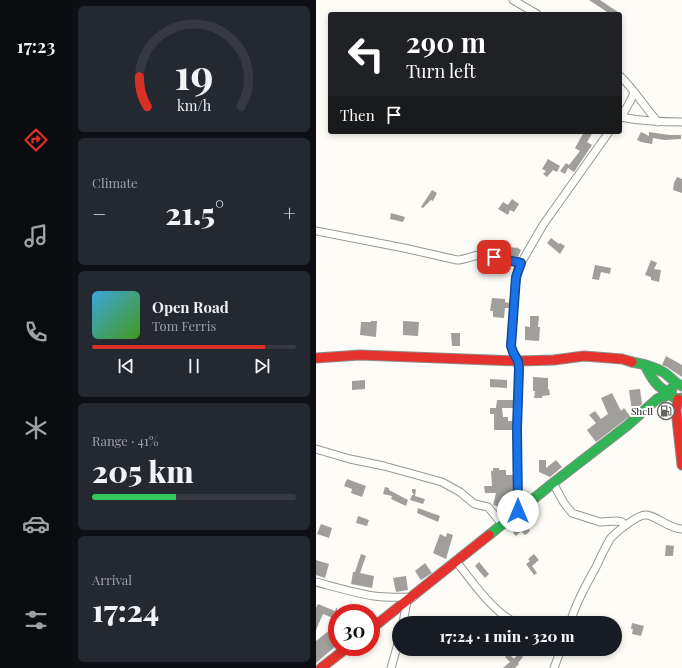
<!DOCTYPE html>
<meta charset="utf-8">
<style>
:root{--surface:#171b24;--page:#242831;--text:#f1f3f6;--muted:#9ea1a6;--line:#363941;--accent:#d93025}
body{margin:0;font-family:"Playfair Display",serif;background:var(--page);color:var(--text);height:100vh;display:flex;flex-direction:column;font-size:15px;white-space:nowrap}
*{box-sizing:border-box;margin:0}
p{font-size:13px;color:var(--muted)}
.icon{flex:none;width:22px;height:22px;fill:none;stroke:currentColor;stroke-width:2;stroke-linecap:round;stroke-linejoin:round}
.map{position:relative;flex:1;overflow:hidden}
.panel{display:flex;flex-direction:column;gap:6px;padding:6px;background:#0d0f14;width:244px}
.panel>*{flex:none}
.hud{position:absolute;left:12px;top:12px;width:294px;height:122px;border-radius:4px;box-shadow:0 2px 6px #0003;background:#202124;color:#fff;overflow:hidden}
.speed{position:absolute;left:12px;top:604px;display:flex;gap:8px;font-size:20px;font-weight:700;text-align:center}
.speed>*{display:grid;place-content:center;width:52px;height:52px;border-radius:50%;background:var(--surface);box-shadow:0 2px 6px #0003;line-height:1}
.speed .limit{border:6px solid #d22;background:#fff;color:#111}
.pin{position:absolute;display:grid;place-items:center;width:34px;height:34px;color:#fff;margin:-17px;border-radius:8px;box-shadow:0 2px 6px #0006}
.me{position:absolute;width:44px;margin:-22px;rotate:0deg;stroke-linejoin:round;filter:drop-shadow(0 0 3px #0008)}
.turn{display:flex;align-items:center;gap:14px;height:84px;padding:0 12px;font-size:18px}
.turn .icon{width:52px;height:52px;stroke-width:2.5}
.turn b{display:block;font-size:28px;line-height:34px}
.then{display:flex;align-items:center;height:38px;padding:0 12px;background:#0003;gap:8px;font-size:15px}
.big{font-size:30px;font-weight:800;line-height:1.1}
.panel .card{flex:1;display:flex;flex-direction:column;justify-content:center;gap:6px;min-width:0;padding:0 14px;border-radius:6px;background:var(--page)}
.panel .dial{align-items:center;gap:0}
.dial svg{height:104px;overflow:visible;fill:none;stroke:var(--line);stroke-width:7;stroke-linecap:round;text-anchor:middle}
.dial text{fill:var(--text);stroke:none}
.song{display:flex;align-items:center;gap:12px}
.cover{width:48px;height:48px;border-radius:6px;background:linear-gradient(135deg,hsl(200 70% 55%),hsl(100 70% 35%))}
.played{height:4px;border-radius:2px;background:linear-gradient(90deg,var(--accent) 85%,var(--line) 85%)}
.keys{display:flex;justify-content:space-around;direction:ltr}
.heat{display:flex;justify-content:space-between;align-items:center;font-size:22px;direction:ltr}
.charge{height:6px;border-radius:3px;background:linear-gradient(90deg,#34c759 41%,var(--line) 0)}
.trip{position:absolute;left:76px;top:616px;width:230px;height:40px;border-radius:20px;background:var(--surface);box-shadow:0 2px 6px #0003;font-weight:800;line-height:40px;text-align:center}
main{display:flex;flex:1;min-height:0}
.menu{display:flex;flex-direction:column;width:72px;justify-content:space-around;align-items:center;background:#090b0e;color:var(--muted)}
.menu .icon{width:28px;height:28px}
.menu .selected{color:var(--accent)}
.menu b{font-size:18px;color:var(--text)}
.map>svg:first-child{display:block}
.building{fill:#a19f9c}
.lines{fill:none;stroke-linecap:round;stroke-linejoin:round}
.street-casing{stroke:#979795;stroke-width:9}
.fast-casing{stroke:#8e8d8b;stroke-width:11}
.jam-casing{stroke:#8e8d8b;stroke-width:11}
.street{stroke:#fffffe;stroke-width:7}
.fast{stroke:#30b455;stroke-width:9}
.jam{stroke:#e5322d;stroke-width:9}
.route-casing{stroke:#114b97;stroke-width:10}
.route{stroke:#1a73e8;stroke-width:7}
.labels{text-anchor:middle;stroke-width:4;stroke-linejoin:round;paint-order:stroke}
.poi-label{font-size:10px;fill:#111;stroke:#fff;text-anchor:end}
</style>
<main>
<nav class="menu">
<b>17:23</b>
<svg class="icon selected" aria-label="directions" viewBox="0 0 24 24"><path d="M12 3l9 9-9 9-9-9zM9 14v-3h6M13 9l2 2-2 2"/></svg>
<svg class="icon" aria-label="music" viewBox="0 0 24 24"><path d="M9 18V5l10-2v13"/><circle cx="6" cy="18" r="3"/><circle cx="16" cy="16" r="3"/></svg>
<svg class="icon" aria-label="phone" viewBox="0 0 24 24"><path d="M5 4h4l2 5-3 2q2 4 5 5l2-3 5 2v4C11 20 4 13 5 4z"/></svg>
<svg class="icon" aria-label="climate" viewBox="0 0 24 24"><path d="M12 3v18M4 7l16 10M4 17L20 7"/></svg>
<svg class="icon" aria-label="car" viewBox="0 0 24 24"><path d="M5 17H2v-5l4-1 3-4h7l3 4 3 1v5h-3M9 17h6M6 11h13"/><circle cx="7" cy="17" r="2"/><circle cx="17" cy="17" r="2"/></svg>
<svg class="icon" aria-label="filters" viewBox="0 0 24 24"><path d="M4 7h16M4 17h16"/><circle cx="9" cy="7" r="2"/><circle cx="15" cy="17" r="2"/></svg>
</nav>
<section class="panel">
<div class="card dial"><svg viewBox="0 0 100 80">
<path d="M14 69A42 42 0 1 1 86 69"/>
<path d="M14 69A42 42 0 0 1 8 46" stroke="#d93025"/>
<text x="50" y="56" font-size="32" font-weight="700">19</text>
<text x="50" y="72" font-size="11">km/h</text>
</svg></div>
<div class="card"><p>Climate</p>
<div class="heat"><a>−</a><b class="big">21.5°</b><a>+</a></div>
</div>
<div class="card">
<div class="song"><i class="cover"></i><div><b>Open Road</b><p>Tom Ferris</p></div></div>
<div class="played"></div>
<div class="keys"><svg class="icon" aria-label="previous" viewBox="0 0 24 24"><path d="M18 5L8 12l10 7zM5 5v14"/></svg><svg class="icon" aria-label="pause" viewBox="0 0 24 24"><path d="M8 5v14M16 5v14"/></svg><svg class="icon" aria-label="next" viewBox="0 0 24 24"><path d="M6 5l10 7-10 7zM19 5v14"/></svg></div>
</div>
<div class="card"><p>Range · 41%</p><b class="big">205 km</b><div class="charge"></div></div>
<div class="card"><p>Arrival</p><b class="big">17:24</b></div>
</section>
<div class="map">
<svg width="366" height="668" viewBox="0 0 366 668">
<rect width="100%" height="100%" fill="#fdfcf7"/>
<path class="building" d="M 273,0 L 284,0 L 305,14 L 294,14 Z
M 268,132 L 277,132 L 271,142 L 276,145 L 258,172 L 252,168 L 249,174 L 244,171 L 250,163 L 253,165 L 264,151 L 259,148 Z
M 325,132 L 333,136 L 333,132 L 354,135 L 365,135 L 365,139 L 348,140 L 337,138 L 336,144 L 325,142 L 321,140 Z
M 232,159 L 244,166 L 241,172 L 237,170 L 231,177 L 227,174 L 230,171 L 226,169 Z
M 361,177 L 366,179 L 366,193 L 357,190 L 358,183 Z
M 116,190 L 121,193 L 117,201 L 115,200 L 107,208 L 105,207 Z
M 196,199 L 203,204 L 198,212 L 194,210 L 192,215 L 182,209 L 187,202 L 192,205 Z
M 75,213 L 89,217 L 87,222 L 74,219 Z
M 235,238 L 243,244 L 244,243 L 249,246 L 244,254 L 231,243 Z
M 194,247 L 200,248 L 200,247 L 205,250 L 202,257 L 188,255 L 189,250 L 193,251 Z
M 335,260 L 341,263 L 338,269 L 345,270 L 343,282 L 335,280 L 335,277 L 329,275 Z
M 279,265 L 295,268 L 294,274 L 285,272 L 283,280 L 276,279 Z
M 176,298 L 189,299 L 189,302 L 193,303 L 193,308 L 189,308 L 188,318 L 177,317 L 177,311 L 174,311 Z
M 214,316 L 223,316 L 222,327 L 224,327 L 223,341 L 209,340 L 209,326 L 214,327 Z
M 55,321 L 61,321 L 60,337 L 44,335 L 45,322 L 55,322 Z
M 87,321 L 103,322 L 102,336 L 87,335 Z
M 135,333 L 144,333 L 144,346 L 136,346 Z
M 350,356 L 366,365 L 366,377 L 351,367 L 346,365 Z
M 217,377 L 232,378 L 232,389 L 233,389 L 234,395 L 226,396 L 226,398 L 218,398 L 219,391 L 217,391 Z
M 174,379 L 191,380 L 191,388 L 174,387 Z
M 49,380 L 49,389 L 36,390 L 36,381 Z
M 324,389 L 326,404 L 319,410 L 316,411 L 313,390 Z
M 296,393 L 305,411 L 308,408 L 314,416 L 280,442 L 271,430 L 280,423 L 273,415 L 279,411 L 285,419 L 292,414 L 285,398 Z
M 181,400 L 197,400 L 197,408 L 186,408 L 187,417 L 192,417 L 192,421 L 196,421 L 196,430 L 178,430 L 178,414 L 174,414 L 174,408 L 180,408 Z
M 223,460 L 230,460 L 230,468 L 240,460 L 246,467 L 234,477 L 223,472 Z
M 177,468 L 183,468 L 183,470 L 190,470 L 190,475 L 197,475 L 197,505 L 192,509 L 177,505 L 180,493 L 169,493 L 168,486 L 176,486 L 175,471 L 177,471 Z
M 31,479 L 50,486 L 46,497 L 35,493 L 36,489 L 28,486 Z
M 69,487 L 73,488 L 73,490 L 92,500 L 90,506 L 75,499 L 76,496 L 67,494 Z
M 96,489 L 99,489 L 100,490 L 99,496 L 109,499 L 107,504 L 94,500 L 96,495 L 98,495 L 96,492 Z
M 102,508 L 124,516 L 122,522 L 101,513 Z
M 42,516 L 53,520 L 51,526 L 40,523 Z
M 5,524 L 16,528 L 13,538 L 1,534 Z
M 208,524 L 214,531 L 209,535 L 205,531 L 200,536 L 197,533 Z
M 131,533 L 137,535 L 130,559 L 117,553 L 124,534 L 130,537 Z
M 350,545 L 358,546 L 357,556 L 349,556 Z
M 45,554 L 50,556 L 44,573 L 58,576 L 56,588 L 35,584 L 37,572 L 39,572 Z
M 218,554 L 223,560 L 216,566 L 221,573 L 218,575 L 210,564 L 214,561 L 212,559 Z
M 0,560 L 13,564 L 9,578 L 0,575 Z
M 163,562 L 173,574 L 169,578 L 159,566 Z
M 109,563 L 116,573 L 105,580 L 99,571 Z
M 90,576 L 92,590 L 80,592 L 77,578 Z
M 2,604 L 19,611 L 20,608 L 21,608 L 21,623 L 16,621 L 17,618 L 7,614 L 0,630 L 0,608 Z
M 316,623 L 328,626 L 325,636 L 316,634 L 317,629 L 315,629 Z
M 21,624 L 21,645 L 0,663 L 0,641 Z
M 203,653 L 207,657 L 202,663 L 203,664 L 199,668 L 187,668 L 194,662 L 189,657 L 193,654 L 198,659 Z"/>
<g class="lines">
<g class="street-casing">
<path id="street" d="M 197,0 L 221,14
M 304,76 C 319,90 329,108 342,122
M 304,117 C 325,121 345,122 366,122
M 304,118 C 310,109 315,102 318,92
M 0,231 L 88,248 L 141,260 C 148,260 156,256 163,255 L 205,263
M 0,449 L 34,459 L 68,466 L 126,482 L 144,492 L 156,502 L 159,504 L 172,507 L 186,524
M 237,483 L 248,503 L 256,513 L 284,522 L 301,521 L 306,522 L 310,525
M 202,511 L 201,428 L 203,369 L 202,361 L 197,352 L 195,346 L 199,289 L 202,269 L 205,263 L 227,225 L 293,132
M 140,561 C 154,579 168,599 186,614 C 190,617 195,620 199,623
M 0,582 C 19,587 39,593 58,596 C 71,598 84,597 97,597
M 87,623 L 91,601
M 254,623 C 260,603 270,585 280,567 C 284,558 289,548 294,539 C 299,533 321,515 329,515 C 339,514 352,529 366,529
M 75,668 L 83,640
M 238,668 L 245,649"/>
</g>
<g class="fast-casing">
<path id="fast" d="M 316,362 C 327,364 338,367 347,372 C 354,376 359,384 366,386
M 329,365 C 335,377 341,389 355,393
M 356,388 L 355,393 L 357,397 L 362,399 L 366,398
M 173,535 L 237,483 L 312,425 L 341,399 L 355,394"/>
</g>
<g class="jam-casing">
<path id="jam" d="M 0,358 L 44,355 L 202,361 L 238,360 L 268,356 L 306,359 L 316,362
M 362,399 L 360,410 L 366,465
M 55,629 L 173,535
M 5,668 L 32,647"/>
</g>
<use href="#street" class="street"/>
<use href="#fast" class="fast"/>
<use href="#jam" class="jam"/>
</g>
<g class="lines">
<g class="route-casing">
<path id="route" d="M 178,257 L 205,263 L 200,277 L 195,346 L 197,352 L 202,361 L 203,368 L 201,428 L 202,511"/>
</g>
<use href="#route" class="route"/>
</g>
<defs>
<g id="fuel-ring" transform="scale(0.9)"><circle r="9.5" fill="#fff" stroke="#646362" stroke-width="1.5"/><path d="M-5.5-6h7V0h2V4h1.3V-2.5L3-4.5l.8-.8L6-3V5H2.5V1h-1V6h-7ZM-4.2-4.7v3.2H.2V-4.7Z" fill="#646362"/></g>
</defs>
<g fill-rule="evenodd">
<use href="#fuel-ring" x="350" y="411"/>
</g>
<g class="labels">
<g class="poi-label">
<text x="337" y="415">Shell</text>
</g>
</g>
</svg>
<div class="speed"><div class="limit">30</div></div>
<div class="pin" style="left:178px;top:257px;background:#d93025"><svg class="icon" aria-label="arrive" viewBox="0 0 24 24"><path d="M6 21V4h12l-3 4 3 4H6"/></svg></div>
<svg class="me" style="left:202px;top:511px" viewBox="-20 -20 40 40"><circle r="19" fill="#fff"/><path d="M0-13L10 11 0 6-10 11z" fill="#1a73e8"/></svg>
<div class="trip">17:24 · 1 min · 320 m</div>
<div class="hud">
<div class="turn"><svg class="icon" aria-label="left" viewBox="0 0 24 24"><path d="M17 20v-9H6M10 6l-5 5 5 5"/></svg><div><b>290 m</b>Turn left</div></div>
<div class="then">Then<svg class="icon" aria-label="arrive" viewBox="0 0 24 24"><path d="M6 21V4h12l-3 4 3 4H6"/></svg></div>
</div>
</div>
</main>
